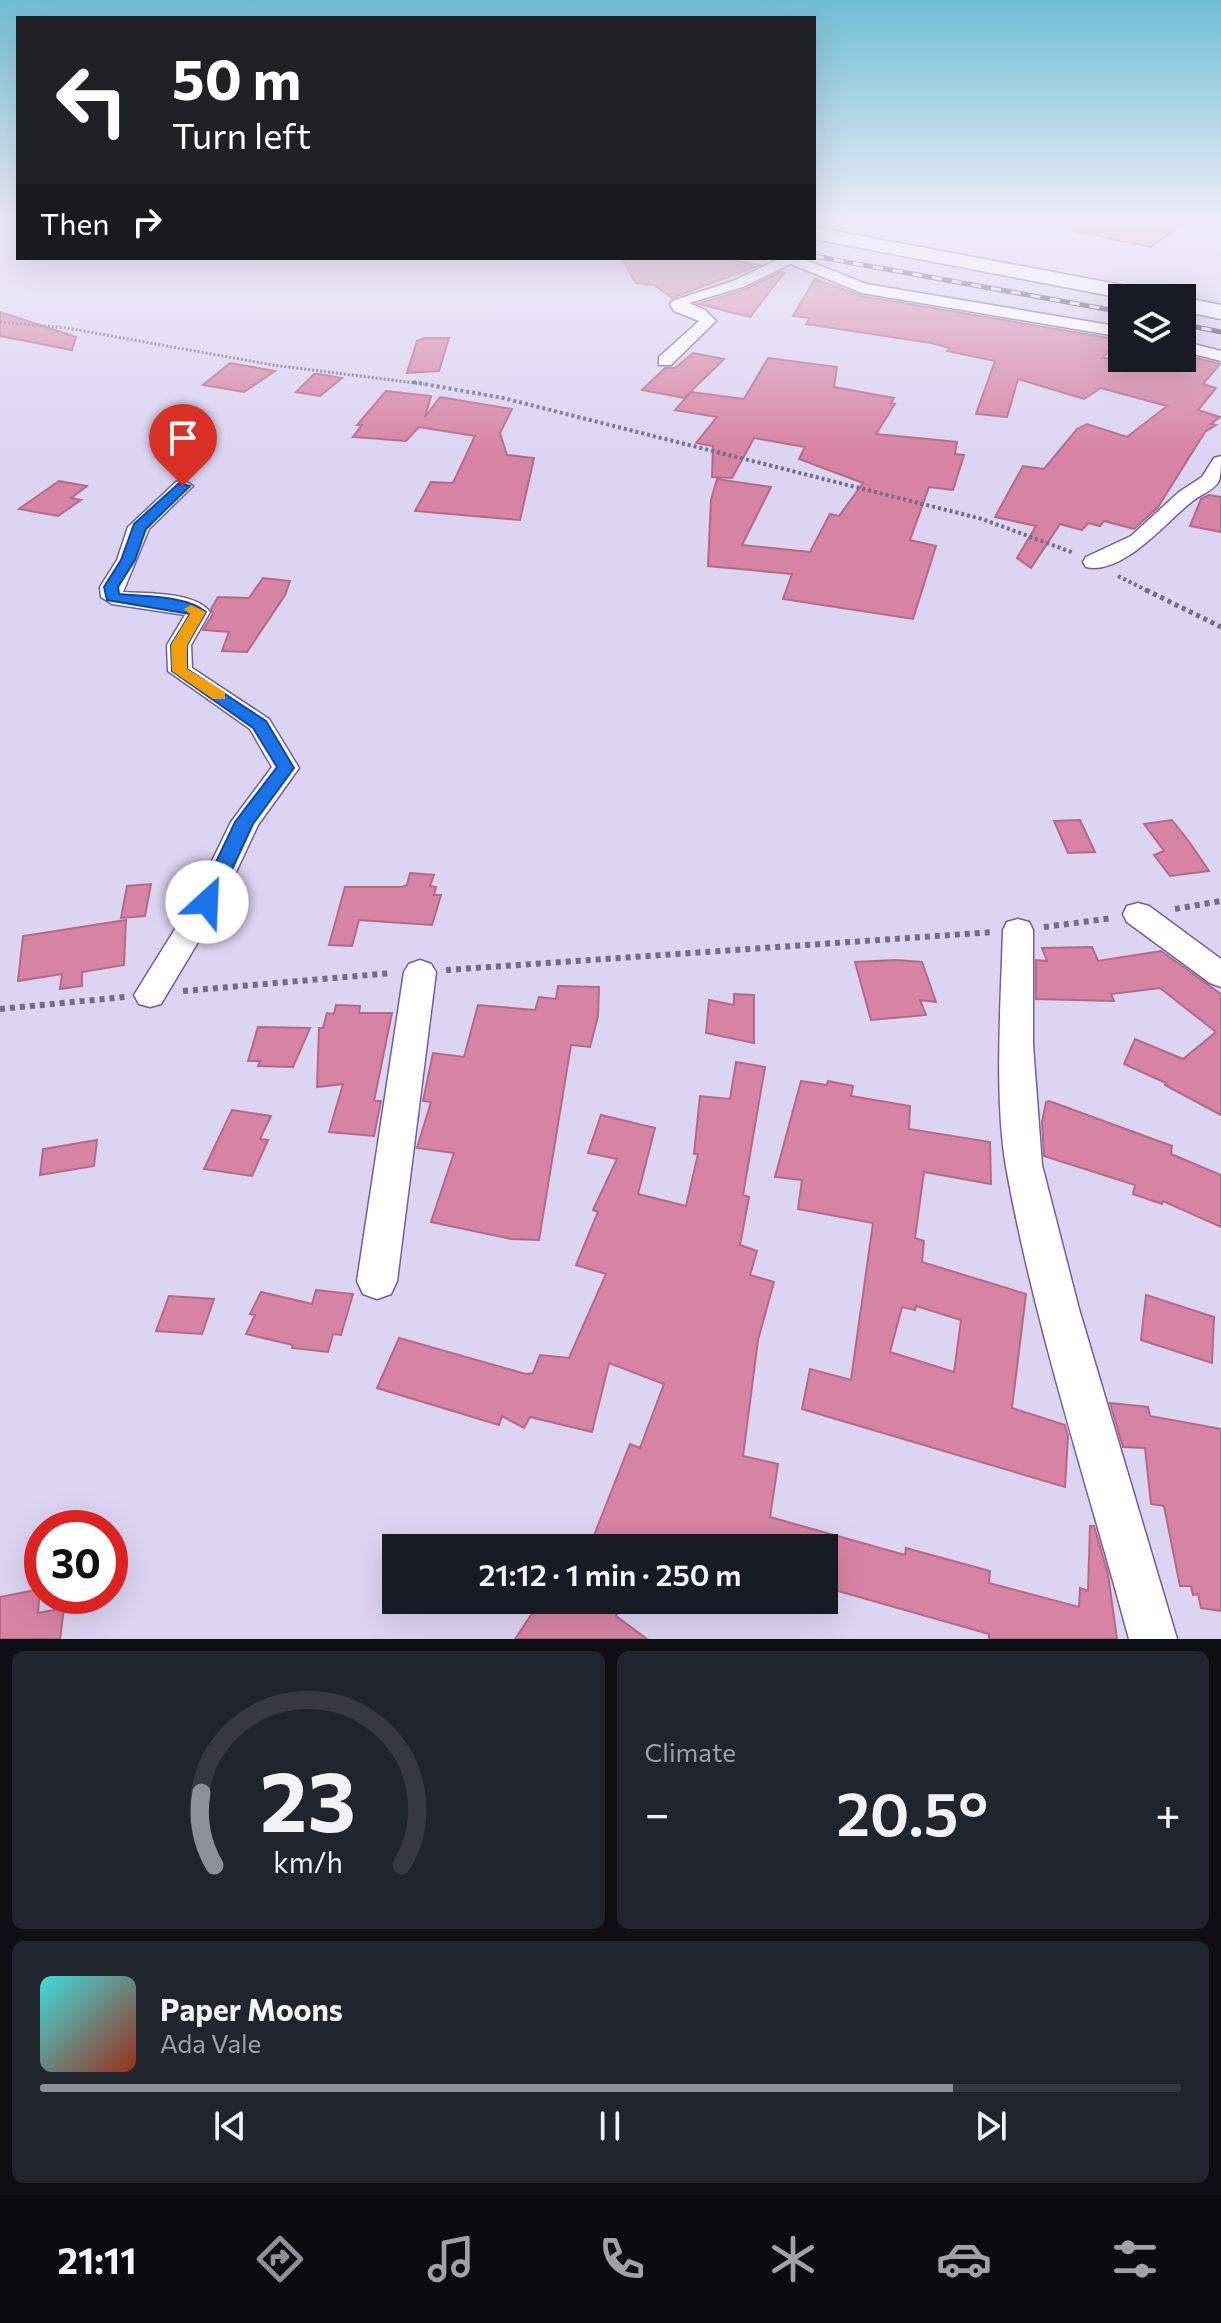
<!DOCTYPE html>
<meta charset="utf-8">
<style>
:root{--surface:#171b24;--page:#20242c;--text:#f1f3f6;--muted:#9ea1a6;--line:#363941;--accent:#8c9099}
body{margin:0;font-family:Commissioner,sans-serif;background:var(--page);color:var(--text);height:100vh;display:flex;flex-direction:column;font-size:30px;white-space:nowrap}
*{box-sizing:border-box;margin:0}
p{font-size:26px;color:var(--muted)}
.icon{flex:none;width:44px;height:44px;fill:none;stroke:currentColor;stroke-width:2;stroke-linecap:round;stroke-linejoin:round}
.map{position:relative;height:1639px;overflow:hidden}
.drawer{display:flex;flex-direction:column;gap:12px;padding:12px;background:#0d0f14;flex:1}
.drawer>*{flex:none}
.hud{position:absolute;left:16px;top:16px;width:800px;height:244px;border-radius:0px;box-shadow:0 8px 32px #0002;background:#202124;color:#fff;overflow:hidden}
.controls{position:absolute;left:1108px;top:284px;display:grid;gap:16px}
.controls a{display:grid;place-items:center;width:88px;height:88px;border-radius:0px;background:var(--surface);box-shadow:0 8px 32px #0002;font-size:40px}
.speed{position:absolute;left:24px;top:1510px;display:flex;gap:16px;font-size:40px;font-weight:700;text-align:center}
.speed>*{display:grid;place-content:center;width:104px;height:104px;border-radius:50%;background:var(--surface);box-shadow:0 8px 32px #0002;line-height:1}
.speed .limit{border:12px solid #d22;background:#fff;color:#111}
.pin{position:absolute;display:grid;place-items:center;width:68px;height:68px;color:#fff;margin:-82px -34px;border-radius:50% 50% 50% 0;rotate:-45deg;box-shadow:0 0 8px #0007}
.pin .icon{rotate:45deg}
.me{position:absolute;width:88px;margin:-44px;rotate:25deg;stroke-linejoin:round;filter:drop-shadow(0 0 6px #0008)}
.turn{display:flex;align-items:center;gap:28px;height:168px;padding:0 24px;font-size:36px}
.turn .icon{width:104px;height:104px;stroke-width:2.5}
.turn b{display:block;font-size:56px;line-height:68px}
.then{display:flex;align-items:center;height:76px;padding:0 24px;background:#0003;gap:16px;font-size:30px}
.big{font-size:60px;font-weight:600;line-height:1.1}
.drawer .widget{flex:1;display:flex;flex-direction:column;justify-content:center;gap:12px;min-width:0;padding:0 28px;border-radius:12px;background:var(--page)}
.drawer .dial{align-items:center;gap:0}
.dial svg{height:208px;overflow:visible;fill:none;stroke:var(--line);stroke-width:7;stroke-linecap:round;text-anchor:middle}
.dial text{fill:var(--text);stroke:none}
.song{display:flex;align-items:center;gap:24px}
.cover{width:96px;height:96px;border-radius:12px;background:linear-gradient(135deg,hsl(180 70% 55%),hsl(10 70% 35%))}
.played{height:8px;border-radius:4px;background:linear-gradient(90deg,var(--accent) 80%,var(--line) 80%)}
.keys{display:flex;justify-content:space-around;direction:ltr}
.heat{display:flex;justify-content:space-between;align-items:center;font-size:44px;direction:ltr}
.drawer .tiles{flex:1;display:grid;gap:12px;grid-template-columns:1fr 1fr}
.widget:last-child{grid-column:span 2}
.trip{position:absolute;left:382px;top:1534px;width:456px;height:80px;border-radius:0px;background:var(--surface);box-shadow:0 8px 32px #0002;font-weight:600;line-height:80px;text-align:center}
.menu{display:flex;height:128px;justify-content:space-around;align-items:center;background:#090b0e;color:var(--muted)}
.menu .icon{width:56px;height:56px}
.menu .active{color:var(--accent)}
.menu b{font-size:36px;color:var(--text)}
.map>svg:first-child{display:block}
.building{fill:#d784a4;stroke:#b86887;stroke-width:2;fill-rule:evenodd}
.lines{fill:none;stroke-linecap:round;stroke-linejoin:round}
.street-casing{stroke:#725ea4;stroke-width:3}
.secondary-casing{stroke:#725ea4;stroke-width:3}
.path-far3{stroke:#746c89;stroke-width:3;stroke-dasharray:2 2;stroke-linecap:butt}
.path-far2{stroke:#746c89;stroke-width:4;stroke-dasharray:3 3;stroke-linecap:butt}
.path-far1{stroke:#746c89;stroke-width:5;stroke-dasharray:4 4;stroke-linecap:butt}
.path{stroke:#746c89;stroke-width:6;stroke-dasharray:5 5;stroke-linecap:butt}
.street{fill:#fff;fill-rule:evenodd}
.secondary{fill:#fff;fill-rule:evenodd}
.rail-casing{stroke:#433b57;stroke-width:5}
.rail{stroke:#e7e4f4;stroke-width:3;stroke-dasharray:10;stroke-linecap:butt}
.route{fill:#1a73e8;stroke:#114b97;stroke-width:2}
.slow{fill:#f59e0b}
</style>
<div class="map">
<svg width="1221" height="1639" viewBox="0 0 1221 1639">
<rect width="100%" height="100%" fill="#dbd4f3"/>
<path class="building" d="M 1074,221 L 1186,221 L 1151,247 L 1073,231 Z
M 621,258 L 721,258 L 760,265 L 672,298 L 654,285 L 636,283 Z
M 780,272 L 784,273 L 750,317 L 698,304 L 744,290 Z
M 815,279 L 862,296 L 1120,340 L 1102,358 L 1182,358 L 1182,354 L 1220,364 L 1203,384 L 1216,388 L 1198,410 L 1220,417 L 1211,424 L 1216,425 L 1205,432 L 1158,507 L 1134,529 L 1104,521 L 1100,526 L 1088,523 L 1082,530 L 1060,524 L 1031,568 L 1017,558 L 1036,526 L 995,517 L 1023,466 L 1044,469 L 1077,429 L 1087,424 L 1127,437 L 1167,406 L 1101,388 L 1084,399 L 1018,379 L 1007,417 L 976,414 L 995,361 L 947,351 L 950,348 L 931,343 L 806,324 L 810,318 L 793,316 Z
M 0,312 L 76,337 L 72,350 L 0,336 Z
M 424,338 L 449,338 L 439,371 L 407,373 L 417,341 Z
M 693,353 L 724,359 L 684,398 L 642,390 L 665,368 L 675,368 Z
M 768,358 L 837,367 L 834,387 L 894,398 L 891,403 L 895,404 L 876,434 L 957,442 L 955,454 L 964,455 L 953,490 L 929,487 L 910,540 L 936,546 L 913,619 L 783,599 L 792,574 L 708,566 L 711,500 L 717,479 L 771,487 L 742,545 L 810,552 L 830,514 L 839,516 L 863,483 L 799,459 L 805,447 L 754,438 L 732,478 L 712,477 L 713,446 L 696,443 L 717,417 L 675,410 L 691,392 L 744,399 Z
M 230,363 L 275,371 L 244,392 L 203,385 Z
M 314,374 L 319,374 L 342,378 L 320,396 L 296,392 Z
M 386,391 L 431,396 L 425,417 L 440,397 L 512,409 L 500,433 L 507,455 L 534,458 L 520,520 L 415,511 L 431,482 L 453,483 L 475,436 L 419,427 L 406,441 L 353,437 L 362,425 L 357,425 Z
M 59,481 L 87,486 L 71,498 L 81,500 L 58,516 L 19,509 Z
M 1209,495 L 1221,497 L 1221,532 L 1190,526 L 1201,499 Z
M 263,578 L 290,581 L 285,595 L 247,652 L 222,651 L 229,632 L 203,630 L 213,614 L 211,609 L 218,597 L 249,598 Z
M 1080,820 L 1095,852 L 1068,853 L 1054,821 Z
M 1172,820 L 1190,843 L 1209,871 L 1170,876 L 1154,855 L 1164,851 L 1144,824 Z
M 410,873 L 434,875 L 430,886 L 436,887 L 434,895 L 441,895 L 432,925 L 359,920 L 352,946 L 329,945 L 345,887 L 402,887 L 407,885 Z
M 151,884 L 145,916 L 121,918 L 127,886 Z
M 126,920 L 124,965 L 82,972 L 82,986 L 60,989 L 62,974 L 18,981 L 23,936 Z
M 1092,947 L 1098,961 L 1161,951 L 1221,994 L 1221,1115 L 1165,1085 L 1166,1083 L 1124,1064 L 1135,1039 L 1183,1059 L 1216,1032 L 1160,988 L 1111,994 L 1114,1001 L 1036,999 L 1036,960 L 1047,961 L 1042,948 Z
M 896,960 L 922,962 L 936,1002 L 920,1000 L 926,1015 L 871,1020 L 855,962 Z
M 558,986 L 599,987 L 598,1016 L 590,1047 L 571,1045 L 539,1240 L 511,1239 L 431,1222 L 454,1153 L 417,1148 L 431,1102 L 423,1101 L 433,1053 L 464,1057 L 478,1005 L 535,1010 L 539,997 L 556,999 Z
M 734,994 L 754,995 L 754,1043 L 706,1033 L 709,1000 L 734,1005 Z
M 336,1005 L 360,1006 L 359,1013 L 392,1013 L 374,1101 L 381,1101 L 374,1136 L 329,1132 L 343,1084 L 317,1087 L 319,1028 L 323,1028 L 327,1013 L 334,1014 Z
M 258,1027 L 310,1028 L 293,1067 L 258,1066 L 260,1061 L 248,1061 Z
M 736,1062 L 765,1067 L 743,1195 L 749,1197 L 740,1245 L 757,1251 L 750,1275 L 774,1282 L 758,1340 L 743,1456 L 778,1464 L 770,1517 L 905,1555 L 906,1548 L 990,1571 L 989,1583 L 1079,1607 L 1080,1588 L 1088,1591 L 1090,1526 L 1094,1526 L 1108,1574 L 1117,1639 L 989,1639 L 989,1634 L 824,1587 L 824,1548 L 589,1548 L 630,1444 L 640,1448 L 664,1384 L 609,1363 L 592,1432 L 530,1417 L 524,1428 L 502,1416 L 499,1425 L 377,1388 L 399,1338 L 526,1374 L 533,1373 L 540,1355 L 569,1358 L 606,1274 L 576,1265 L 598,1212 L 593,1210 L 617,1159 L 588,1153 L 601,1115 L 655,1128 L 638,1194 L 686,1206 L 698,1154 L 694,1154 L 700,1096 L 730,1099 Z
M 801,1081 L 827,1085 L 828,1081 L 853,1086 L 851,1096 L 910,1106 L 909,1129 L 990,1142 L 991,1184 L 924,1172 L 915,1238 L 924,1241 L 922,1262 L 1026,1294 L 1012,1408 L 1065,1425 L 1068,1436 L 1065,1487 L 802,1409 L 810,1369 L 851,1380 L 873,1223 L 798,1209 L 802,1180 L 775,1177 ZM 916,1306 L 961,1320 L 954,1372 L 890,1352 L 902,1307 L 915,1310 Z
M 1049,1101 L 1172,1146 L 1171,1154 L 1221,1175 L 1221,1227 L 1163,1201 L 1162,1204 L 1133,1194 L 1135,1185 L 1044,1156 L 1042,1122 L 1046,1102 Z
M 232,1110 L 271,1116 L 260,1139 L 268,1140 L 252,1176 L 204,1169 Z
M 97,1140 L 94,1166 L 40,1175 L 43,1149 Z
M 316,1290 L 353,1294 L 341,1335 L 333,1334 L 328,1352 L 292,1348 L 293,1345 L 246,1334 L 255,1315 L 250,1314 L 261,1292 L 312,1304 Z
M 1146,1295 L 1214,1317 L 1212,1363 L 1141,1340 Z
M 169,1296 L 214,1299 L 202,1334 L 156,1331 Z
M 1110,1403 L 1148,1407 L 1150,1416 L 1221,1429 L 1221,1611 L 1201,1608 L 1198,1594 L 1193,1595 L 1191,1586 L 1180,1586 L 1164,1506 L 1151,1504 L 1145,1448 L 1123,1447 Z
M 40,1589 L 38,1613 L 64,1608 L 60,1639 L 0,1639 L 0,1597 Z
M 541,1600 L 624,1600 L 616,1616 L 647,1639 L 515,1639 Z"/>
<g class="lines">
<g class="street-casing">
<path id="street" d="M 781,258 L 801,258 L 866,284 L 1122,327 L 1122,337 L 862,293 L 791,264 L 743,287 L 689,303 L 705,310 L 716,321 L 671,365 L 659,365 L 659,357 L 699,321 L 674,311 L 670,304 L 672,301 L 733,281 Z
M 1182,341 L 1221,351 L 1221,361 L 1182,351 Z
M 1221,456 C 1221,464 1221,474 1219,481 C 1214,490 1202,494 1194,500 C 1168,519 1124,576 1086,567 L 1083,562 L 1086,557 L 1131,536 L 1179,492 L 1202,477 L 1214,458 Z
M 183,480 L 193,486 L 149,529 L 123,592 C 147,594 194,591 210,612 L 191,645 L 192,668 L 269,719 L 299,768 L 258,825 L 222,902 L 161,1004 L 150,1007 L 139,1004 L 134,995 L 193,900 L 231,822 L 272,767 L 250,729 L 168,671 L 167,645 L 185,615 L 112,604 L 101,597 L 100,587 L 117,560 L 128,527 L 176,482 Z
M 1138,903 L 1149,906 L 1221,959 L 1221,987 L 1210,983 L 1127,922 L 1123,914 L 1127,906 Z
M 1018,919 L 1029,922 L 1033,930 L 1033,1045 L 1042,1165 L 1079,1309 L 1177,1639 L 1129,1639 C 1087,1483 1035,1327 1006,1167 C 994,1096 1001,1003 1003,930 L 1007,922 Z
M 420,960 L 431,964 L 436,972 L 397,1281 L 391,1294 L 377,1299 L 363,1294 L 357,1281 L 404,972 L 409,964 Z"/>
</g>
<g class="secondary-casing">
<path id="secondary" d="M 814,227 L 1154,291 L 1165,298 L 1122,298 L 814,239 Z
M 1182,297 L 1221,305 L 1221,319 L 1182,311 L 1182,298 L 1179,298 Z"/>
</g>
<path class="path-far3" d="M 0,322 L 67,328 L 273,365 L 424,384"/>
<path class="path-far2" d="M 413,382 L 503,398 L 982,519 L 1074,553
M 1118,576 L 1150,592"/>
<path class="path-far1" d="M 1146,590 L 1221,627"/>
<path class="path" d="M 1175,909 L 1221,901
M 1044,927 L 1113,918
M 446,970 L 994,932
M 183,991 L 392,973
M 0,1009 L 125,997"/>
<use href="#street" class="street"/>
<use href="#secondary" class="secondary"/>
<g class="rail-casing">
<path id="rail" d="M 814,256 L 1122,312
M 1182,324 L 1221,332"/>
</g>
<use href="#rail" class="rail"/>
</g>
<linearGradient id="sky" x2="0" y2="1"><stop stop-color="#6fbed3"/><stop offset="0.49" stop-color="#efecfa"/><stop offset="1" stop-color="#efecfa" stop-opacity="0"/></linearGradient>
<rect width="1221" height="451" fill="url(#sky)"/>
<path class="route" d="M 179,483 L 190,486 L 146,529 L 135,560 L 118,587 L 119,594 C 145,597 186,595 206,612 L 187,645 L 187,669 L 266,721 L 294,768 L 253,824 L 217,902 L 207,909 L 197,902 L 235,822 L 277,767 L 253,728 L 172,671 L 171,645 L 190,614 L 107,600 L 104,587 L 121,560 L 134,524 Z"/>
<path class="slow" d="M 191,605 L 206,612 L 187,645 L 187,669 L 225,692 L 225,699 L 213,699 L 172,671 L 171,645 L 190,614 L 184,609 Z"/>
</svg>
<div class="controls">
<a><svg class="icon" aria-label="layers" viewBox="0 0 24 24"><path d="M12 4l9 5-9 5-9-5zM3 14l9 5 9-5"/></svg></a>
</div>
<div class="speed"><div class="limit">30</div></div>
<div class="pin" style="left:183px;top:486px;background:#d93025"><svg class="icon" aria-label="arrive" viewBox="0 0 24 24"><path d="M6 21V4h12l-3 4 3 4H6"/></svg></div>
<svg class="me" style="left:207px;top:902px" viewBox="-20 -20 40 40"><circle r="19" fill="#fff"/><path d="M0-13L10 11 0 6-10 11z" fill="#1a73e8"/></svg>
<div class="trip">21:12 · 1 min · 250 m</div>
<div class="hud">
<div class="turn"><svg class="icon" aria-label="left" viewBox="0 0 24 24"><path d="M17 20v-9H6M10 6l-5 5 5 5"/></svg><div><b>50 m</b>Turn left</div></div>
<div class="then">Then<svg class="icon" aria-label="right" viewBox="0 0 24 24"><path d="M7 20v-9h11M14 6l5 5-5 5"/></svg></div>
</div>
</div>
<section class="drawer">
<div class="tiles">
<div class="widget dial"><svg viewBox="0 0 100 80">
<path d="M14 69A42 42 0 1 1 86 69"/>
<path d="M14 69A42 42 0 0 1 9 41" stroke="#8c9099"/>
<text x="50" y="56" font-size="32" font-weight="700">23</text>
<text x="50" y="72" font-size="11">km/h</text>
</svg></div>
<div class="widget"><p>Climate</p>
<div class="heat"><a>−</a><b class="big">20.5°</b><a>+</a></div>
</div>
<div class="widget">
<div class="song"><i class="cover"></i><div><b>Paper Moons</b><p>Ada Vale</p></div></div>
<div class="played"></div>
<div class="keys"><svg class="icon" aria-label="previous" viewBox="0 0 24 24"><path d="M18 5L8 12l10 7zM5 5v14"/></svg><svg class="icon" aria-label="pause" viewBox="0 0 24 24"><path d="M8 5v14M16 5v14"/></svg><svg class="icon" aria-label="next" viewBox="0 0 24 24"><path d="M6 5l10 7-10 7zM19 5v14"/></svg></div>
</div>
</div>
</section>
<nav class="menu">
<b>21:11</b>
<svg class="icon active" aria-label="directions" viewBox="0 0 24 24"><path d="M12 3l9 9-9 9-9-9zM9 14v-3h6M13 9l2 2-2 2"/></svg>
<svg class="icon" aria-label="music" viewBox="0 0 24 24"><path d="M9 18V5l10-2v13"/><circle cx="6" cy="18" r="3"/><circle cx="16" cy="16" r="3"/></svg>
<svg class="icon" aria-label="phone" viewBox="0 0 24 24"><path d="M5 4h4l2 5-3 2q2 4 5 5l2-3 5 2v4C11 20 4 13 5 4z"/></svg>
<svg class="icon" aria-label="climate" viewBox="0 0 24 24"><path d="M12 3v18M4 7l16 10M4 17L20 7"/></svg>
<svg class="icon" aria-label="car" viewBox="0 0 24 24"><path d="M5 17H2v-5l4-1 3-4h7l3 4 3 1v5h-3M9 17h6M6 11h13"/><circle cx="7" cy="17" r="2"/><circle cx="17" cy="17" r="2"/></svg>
<svg class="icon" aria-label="filters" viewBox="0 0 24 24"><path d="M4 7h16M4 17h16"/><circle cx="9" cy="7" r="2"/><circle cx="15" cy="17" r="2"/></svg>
</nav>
